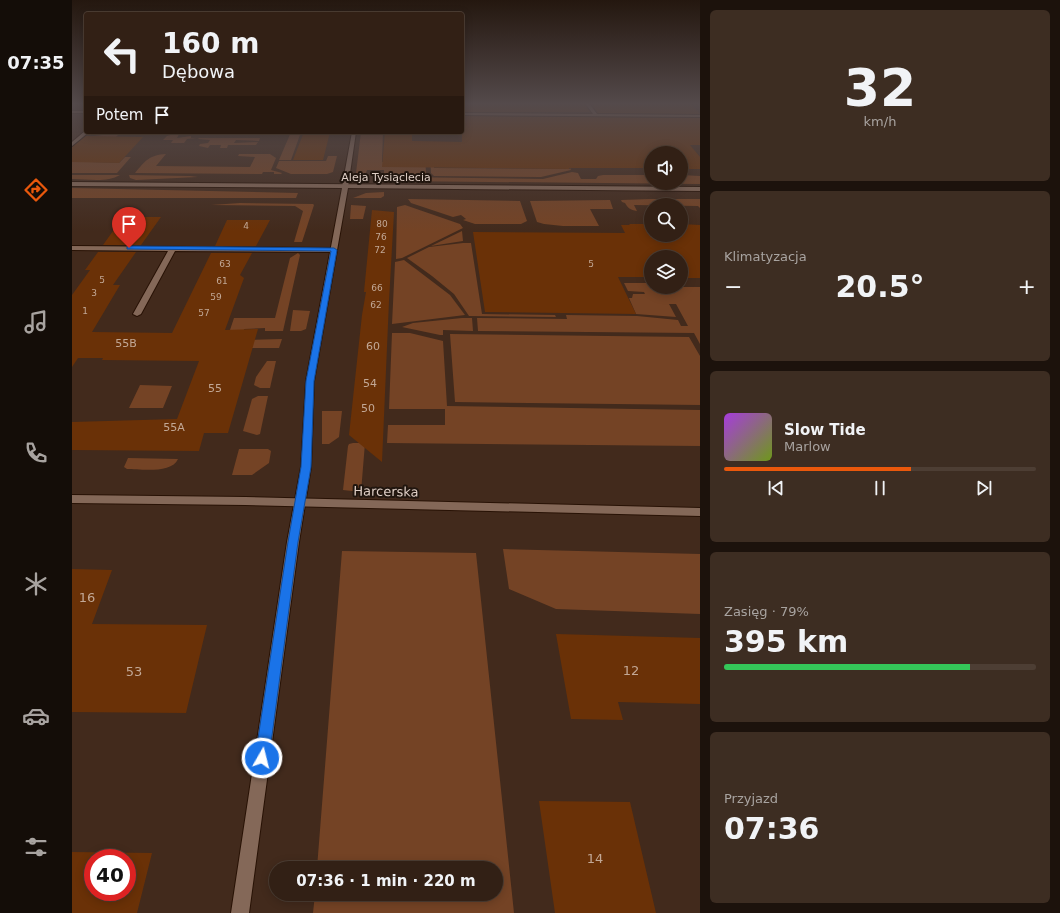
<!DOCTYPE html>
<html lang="pl">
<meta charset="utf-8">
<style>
:root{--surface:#322015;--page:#3d2d22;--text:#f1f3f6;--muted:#a8a3a0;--line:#4d3e34;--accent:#ea580c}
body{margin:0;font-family:"DejaVu Sans",sans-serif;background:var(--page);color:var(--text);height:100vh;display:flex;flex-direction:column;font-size:15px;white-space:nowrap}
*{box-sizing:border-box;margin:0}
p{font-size:13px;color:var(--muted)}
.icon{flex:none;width:22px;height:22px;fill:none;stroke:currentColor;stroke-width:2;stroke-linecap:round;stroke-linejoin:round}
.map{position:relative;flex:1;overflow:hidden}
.side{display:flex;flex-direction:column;gap:10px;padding:10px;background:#1c120c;width:360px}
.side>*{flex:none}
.guide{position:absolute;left:12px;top:12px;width:380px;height:122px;border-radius:4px;box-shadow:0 2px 10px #0003,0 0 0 1px var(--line);background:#322015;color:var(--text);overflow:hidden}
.controls{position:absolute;left:572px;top:146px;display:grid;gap:8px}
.controls a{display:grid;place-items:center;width:44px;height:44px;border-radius:50%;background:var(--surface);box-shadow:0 2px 10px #0003,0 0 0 1px var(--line);font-size:20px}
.speed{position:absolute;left:12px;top:849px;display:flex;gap:8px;font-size:20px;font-weight:700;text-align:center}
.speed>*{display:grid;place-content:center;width:52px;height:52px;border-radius:50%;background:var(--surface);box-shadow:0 2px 10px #0003,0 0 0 1px var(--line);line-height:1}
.speed .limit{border:6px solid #d22;background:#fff;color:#111}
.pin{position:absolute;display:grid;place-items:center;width:34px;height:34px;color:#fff;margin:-41px -17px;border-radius:50% 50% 50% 0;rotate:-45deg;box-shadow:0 0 4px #0007}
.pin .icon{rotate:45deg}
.me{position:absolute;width:44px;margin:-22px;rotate:8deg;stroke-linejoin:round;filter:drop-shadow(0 0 3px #0008)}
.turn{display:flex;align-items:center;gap:14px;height:84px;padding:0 12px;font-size:18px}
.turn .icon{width:52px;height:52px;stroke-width:2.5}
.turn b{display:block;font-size:28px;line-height:34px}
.then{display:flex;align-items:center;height:38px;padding:0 12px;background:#0003;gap:8px;font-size:15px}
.big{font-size:30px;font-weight:700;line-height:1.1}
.side .tile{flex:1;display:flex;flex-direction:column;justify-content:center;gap:6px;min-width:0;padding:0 14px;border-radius:6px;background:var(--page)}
.side .dial{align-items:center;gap:0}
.dial b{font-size:52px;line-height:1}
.song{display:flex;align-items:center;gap:12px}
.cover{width:48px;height:48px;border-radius:6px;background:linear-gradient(135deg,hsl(280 70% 55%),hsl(80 70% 35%))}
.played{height:4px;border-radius:2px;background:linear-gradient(90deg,var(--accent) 60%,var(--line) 60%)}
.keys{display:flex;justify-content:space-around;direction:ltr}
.heat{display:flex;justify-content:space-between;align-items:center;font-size:22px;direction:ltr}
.charge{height:6px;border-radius:3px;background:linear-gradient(90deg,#34c759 79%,var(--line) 0)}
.trip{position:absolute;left:197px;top:861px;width:234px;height:40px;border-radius:20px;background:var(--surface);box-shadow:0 2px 10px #0003,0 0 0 1px var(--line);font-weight:700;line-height:40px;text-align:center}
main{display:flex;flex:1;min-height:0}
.menu{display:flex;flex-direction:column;width:72px;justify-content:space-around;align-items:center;background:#140d08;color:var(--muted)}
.menu .icon{width:28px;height:28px}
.menu .selected{color:var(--accent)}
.menu b{font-size:18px;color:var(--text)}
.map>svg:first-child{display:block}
.green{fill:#744325}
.building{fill:#6a3107;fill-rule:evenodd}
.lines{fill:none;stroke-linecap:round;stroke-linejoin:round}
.minor-casing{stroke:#281205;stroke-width:2}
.tertiary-casing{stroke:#281205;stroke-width:2}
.minor{fill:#846858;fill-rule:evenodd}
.tertiary{fill:#846858;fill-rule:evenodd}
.route{fill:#1a73e8;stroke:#114b97}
.labels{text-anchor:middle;stroke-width:4;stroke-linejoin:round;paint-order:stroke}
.far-number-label{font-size:9px;fill:#c2a896}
.far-street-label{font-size:11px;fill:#dfcfc6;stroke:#21160f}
.number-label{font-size:11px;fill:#c2a896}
.street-label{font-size:13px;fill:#dfcfc6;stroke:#21160f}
.near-number-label{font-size:13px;fill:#c2a896}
</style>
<main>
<nav class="menu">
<b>07:35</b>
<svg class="icon selected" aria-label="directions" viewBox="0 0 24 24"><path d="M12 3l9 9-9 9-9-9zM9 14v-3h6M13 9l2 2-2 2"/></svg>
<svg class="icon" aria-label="music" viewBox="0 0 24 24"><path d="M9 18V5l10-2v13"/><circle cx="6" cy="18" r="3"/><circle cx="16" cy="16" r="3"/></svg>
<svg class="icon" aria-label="phone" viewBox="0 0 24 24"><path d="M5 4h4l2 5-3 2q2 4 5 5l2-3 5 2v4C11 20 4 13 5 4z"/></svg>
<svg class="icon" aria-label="climate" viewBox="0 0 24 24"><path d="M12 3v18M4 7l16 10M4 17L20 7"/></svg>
<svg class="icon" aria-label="car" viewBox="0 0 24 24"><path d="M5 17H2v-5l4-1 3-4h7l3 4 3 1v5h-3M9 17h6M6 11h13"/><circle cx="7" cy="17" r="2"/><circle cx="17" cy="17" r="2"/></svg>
<svg class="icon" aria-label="filters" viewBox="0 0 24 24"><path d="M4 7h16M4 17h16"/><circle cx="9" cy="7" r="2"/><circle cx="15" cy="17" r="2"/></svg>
</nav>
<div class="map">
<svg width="628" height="913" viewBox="0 0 628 913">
<rect width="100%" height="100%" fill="#422a1c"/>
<path class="green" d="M 219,132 L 229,132 L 219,160 L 207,160 Z
M 289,132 L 311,132 L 310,162 L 341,162 L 353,155 L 354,173 C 343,180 324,175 312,174 L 312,170 L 295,170 L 294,173 L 284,173 Z
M 102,134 L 107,134 L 105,138 L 119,136 L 119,138 L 125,138 L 115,139 L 112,143 L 99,143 L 101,140 L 91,140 L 95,136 Z
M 31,135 L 46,135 L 19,162 L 47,163 L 53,157 L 59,157 L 45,173 L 0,173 L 0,155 L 22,136 Z
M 127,138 L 188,138 L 187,141 L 164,140 L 162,143 L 186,142 L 184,145 L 156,145 L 155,148 L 148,148 L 149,145 L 138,145 L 136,148 L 127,146 L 128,144 L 136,143 L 138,140 L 126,139 Z
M 94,154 L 84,166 L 178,167 L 183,157 L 166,156 L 167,154 L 198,154 L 204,158 L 199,170 L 210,173 L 209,174 L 202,174 L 202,172 L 191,172 L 190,174 L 63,173 C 73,161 77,155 94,154 Z
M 358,154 L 362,158 L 362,168 L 498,169 L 494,159 L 499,170 L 469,177 L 362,176 L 359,173 Z
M 256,156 L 265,156 L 261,172 L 255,174 L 219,174 L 204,168 L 207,161 L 254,161 Z
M 500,172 L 506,173 L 509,179 L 524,179 L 526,176 L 531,175 L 579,175 L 579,183 L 609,183 L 609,175 L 628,176 L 628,184 L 324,181 L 324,178 L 326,177 L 471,179 Z
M 0,175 L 48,175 C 35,183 15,179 0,179 Z
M 57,175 L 118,176 L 126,177 L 64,180 L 58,178 Z
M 0,188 L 226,193 L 224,198 L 0,198 Z
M 312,192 L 312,196 L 309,198 L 281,198 L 294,193 Z
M 336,199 L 448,201 L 455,221 L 449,224 L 403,224 L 391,220 L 394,219 L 389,215 L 381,217 L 339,203 Z
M 578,199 L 628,199 L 628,208 L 626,206 L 562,205 L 565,211 C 558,210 556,208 553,203 L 550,202 L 549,200 Z
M 538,200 L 541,209 L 518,209 L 527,226 L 491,226 L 472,224 L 465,222 L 458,201 Z
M 168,203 L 241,204 L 242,205 L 230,242 L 222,242 L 231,211 L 223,206 L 139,205 Z
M 279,205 L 294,206 L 291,219 L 278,219 Z
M 333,205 L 388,224 L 391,228 L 330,258 L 324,259 L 325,207 Z
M 390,231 L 391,241 L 359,246 Z
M 391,243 L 399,243 L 410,314 L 483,315 L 484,317 L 397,316 L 382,294 L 360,276 L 335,258 L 357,247 Z
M 226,253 L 228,255 L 211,331 L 193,331 L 193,328 L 172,329 L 171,340 L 210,339 L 207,348 L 152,348 L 162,318 L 203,318 L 218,258 Z
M 332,260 L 378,295 L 393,315 L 320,324 L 323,262 Z
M 552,283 L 579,283 L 579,287 L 581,287 L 584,291 L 602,291 L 606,287 L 628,287 L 628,344 L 622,333 L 406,331 L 405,318 L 495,319 L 494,315 L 565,316 L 606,320 L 609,326 L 616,326 L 604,304 L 597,304 L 604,317 L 564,314 L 557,298 L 560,298 L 561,294 L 573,294 L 572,292 L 556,291 Z
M 221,310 L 238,311 L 234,329 L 229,331 L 218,331 Z
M 390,318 L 400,318 L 401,331 L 371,330 L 371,335 L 368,335 L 330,327 L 341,323 Z
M 320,333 L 338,333 L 371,341 L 375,406 L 628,410 L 628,446 L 315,443 L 316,425 L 373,425 L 373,409 L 317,409 Z
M 378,334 L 617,337 L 628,356 L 628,405 L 383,402 Z
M 195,361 L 204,361 L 198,388 L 188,388 L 182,385 L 184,377 Z
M 68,385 L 100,386 L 91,408 L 57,408 Z
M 186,396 L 196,396 L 188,434 L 185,435 L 171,431 L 180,399 Z
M 250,411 L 270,411 L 267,437 L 257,444 L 250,444 Z
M 281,443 L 293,443 L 289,492 L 271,490 L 276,446 L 277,444 Z
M 167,449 L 196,449 L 199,451 L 197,463 L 180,475 L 160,475 Z
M 56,458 L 106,459 C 100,474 68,469 55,469 L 52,467 Z
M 431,549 L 628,554 L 628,614 L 484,609 L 437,589 Z
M 270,551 L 404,553 L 442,913 L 241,913 L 243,894 L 424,894 L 424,868 L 245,868 Z"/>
<path class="building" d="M 390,103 L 512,103 L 518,112 L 390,112 Z
M 519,103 L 619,104 L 628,114 L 526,113 Z
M 390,116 L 628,118 L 628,145 L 618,145 L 628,157 L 628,169 L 609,169 L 609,153 L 579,153 L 579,168 L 497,168 L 497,169 L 310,167 L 313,132 L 340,132 L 340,141 L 390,142 Z
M 232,132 L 258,132 L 251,160 L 221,160 Z
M 14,136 L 71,137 L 47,163 L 0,162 L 0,147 Z
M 300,210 L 322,212 L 317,301 L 310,462 L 277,435 L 290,315 L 294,292 L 292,292 Z
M 51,217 L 89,217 L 69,245 L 31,245 Z
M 155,220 L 198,220 L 184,246 L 143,246 Z
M 557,224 L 579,224 L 579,235 L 609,235 L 609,224 L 628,225 L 628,278 L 609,278 L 609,257 L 579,257 L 579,277 L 546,277 L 564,314 L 413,312 L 401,232 L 553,233 L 549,225 L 558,225 Z
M 26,252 L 64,252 L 41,285 L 48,285 L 20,332 L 100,333 L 139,253 L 180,253 L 168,275 L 172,278 L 153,330 L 186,329 L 156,433 L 132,433 L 127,451 L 0,450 L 0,422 L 105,419 L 127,361 L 30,360 L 31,358 L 6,358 L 0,367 L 0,295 L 18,270 L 13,270 Z
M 0,569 L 40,570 L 20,624 L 135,625 L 114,713 L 0,712 Z
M 484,634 L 628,638 L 628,704 L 546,702 L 551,720 L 499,719 Z
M 467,801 L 558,802 L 584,913 L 483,913 Z
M 0,852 L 80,853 L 65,913 L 0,913 ZM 21,858 L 55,858 L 55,892 L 21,892 Z"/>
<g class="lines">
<g class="minor-casing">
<path id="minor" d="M 513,103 L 517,103 L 525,114 L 628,115 L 628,117 L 390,115 L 390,113 L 521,114 Z
M 0,111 L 14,111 L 14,113 L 0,113 Z
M 13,131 L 17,132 L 0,146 L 0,142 Z
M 280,132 L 284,132 L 276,187 L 273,189 L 270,187 Z
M 0,246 L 262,248 L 265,250 L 262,252 L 103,251 L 69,314 L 65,316 L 61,314 L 96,251 L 0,250 Z
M 0,495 L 173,497 L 628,508 L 628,516 L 173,505 L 0,503 Z"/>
</g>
<g class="tertiary-casing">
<path id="tertiary" d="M 0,182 L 628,187 L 628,191 L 276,188 L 242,381 L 239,467 L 227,542 L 177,913 L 159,913 L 215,542 L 229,467 L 234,381 L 270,188 L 0,186 Z"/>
</g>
<use href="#minor" class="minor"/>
<use href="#tertiary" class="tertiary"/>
</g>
<linearGradient id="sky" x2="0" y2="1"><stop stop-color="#24170f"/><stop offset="0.45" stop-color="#544a4b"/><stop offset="1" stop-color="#544a4b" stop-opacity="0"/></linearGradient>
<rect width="628" height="231" fill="url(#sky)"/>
<path class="route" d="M 57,246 L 262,248 L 265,250 L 242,381 L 239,467 L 226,542 L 197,758 L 195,763 L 190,765 L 185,763 L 183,758 L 216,542 L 229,467 L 234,381 L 259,251 L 55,249 L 55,247 Z"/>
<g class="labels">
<g class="far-number-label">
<text x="310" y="227">80</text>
<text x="174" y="229">4</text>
<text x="309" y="240">76</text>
<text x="308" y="253">72</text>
<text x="153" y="267">63</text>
<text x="519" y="267">5</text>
<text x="30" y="283">5</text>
<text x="150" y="284">61</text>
<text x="305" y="291">66</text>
<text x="22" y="296">3</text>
<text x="144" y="300">59</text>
<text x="304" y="308">62</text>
<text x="13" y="314">1</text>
<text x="132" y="316">57</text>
</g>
<g class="far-street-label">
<text x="314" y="181">Aleja Tysiąclecia</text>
</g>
<g class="number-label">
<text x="54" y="347">55B</text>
<text x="301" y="350">60</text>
<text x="298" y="387">54</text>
<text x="143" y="392">55</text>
<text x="296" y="412">50</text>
<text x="102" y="431">55A</text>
</g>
<g class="street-label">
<text transform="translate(314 491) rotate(1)" y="5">Harcerska</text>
</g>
<g class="near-number-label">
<text x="15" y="602">16</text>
<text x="559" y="675">12</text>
<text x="62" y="676">53</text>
<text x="523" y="863">14</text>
</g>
</g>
</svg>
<div class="controls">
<a><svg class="icon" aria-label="sound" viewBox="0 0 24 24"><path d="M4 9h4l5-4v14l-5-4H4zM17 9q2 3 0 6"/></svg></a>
<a><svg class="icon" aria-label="search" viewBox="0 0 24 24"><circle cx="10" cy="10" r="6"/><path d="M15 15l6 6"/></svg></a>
<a><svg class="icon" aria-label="layers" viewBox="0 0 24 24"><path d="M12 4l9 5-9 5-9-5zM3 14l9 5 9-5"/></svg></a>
</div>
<div class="speed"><div class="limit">40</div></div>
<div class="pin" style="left:57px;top:248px;background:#d93025"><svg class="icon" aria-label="arrive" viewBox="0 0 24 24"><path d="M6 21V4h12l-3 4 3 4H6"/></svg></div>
<svg class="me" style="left:190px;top:758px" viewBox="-20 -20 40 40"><circle r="17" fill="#1a73e8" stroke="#fff" stroke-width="3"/><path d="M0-11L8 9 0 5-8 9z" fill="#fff"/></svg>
<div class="trip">07:36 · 1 min · 220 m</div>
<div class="guide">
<div class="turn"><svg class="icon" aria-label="left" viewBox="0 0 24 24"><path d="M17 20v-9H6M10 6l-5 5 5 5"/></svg><div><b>160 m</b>Dębowa</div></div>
<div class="then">Potem<svg class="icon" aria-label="arrive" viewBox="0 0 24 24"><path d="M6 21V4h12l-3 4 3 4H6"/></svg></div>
</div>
</div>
<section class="side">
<div class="tile dial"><b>32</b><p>km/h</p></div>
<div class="tile"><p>Klimatyzacja</p>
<div class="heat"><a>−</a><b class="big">20.5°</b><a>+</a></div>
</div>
<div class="tile">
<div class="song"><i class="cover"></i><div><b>Slow Tide</b><p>Marlow</p></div></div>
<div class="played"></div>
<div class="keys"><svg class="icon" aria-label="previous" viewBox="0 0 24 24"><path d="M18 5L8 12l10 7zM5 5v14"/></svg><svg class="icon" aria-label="pause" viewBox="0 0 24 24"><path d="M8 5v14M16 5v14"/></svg><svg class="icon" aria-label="next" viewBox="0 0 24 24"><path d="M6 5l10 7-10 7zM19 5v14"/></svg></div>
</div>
<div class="tile"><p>Zasięg · 79%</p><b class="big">395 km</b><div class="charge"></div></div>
<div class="tile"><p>Przyjazd</p><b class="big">07:36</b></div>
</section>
</main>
